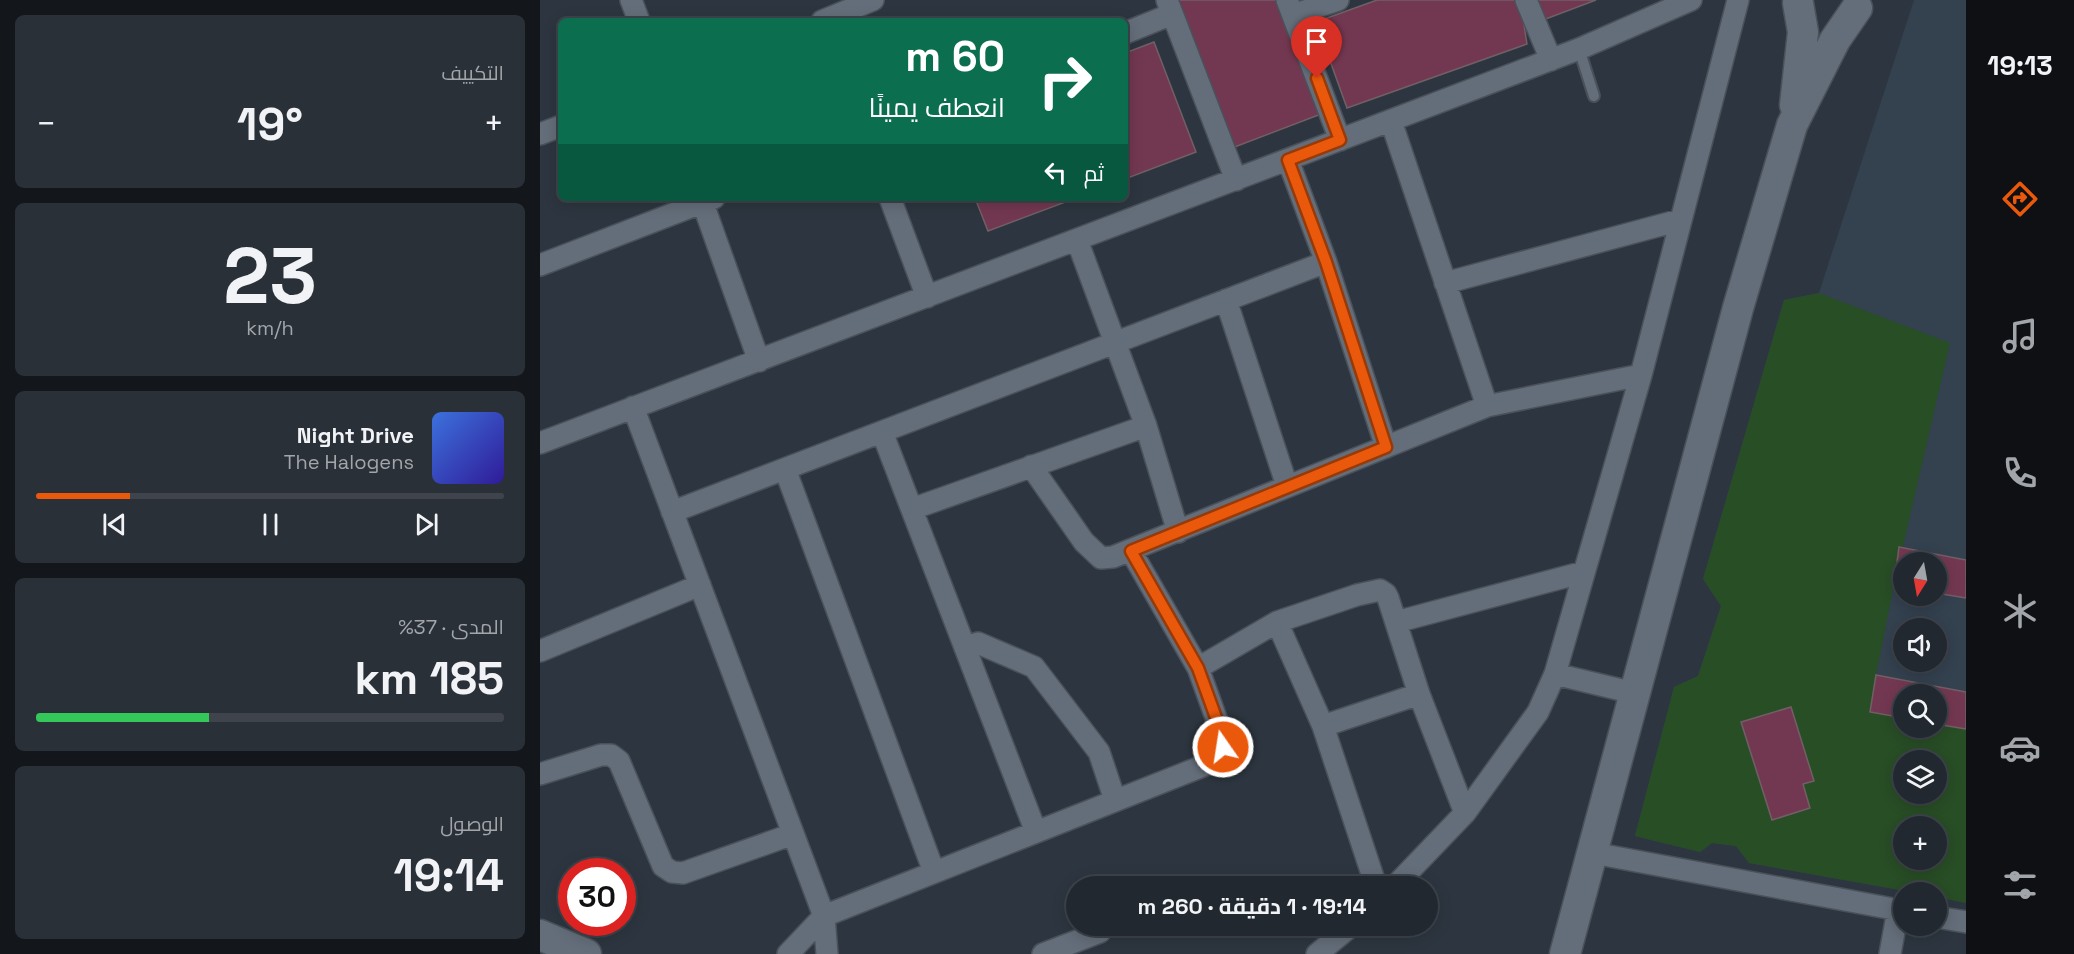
<!DOCTYPE html>
<html lang="ar">
<meta charset="utf-8">
<style>
:root{--surface:#222830;--page:#2a3038;--text:#f1f3f6;--muted:#a2a6ab;--line:#3f444c;--accent:#ea580c}
body{margin:0;font-family:"Space Grotesk",Cairo,sans-serif;background:var(--page);color:var(--text);direction:rtl;height:100vh;display:flex;flex-direction:column;font-size:22px;white-space:nowrap}
*{box-sizing:border-box;margin:0}
p{font-size:20px;color:var(--muted)}
.icon{flex:none;width:33px;height:33px;fill:none;stroke:currentColor;stroke-width:2;stroke-linecap:round;stroke-linejoin:round}
.map{position:relative;flex:1;overflow:hidden;direction:ltr}
.side{display:flex;flex-direction:column;gap:15px;padding:15px;background:#13161a;width:540px}
.side>*{flex:none}
.guide{position:absolute;left:18px;top:18px;width:570px;height:183px;border-radius:9px;box-shadow:0 3px 15px #0003,0 0 0 2px var(--line);direction:rtl;background:#0b6e4f;color:#fff;overflow:hidden}
.needle{width:39px;rotate:191deg}
.controls{position:absolute;left:1353px;top:552px;display:grid;gap:12px}
.controls a{display:grid;place-items:center;width:54px;height:54px;border-radius:50%;background:var(--surface);box-shadow:0 3px 15px #0003,0 0 0 2px var(--line);font-size:30px}
.speed{position:absolute;left:18px;top:858px;display:flex;gap:12px;font-size:30px;font-weight:700;text-align:center}
.speed>*{display:grid;place-content:center;width:78px;height:78px;border-radius:50%;background:var(--surface);box-shadow:0 3px 15px #0003,0 0 0 2px var(--line);line-height:1}
.speed .limit{border:9px solid #d22;background:#fff;color:#111}
.pin{position:absolute;display:grid;place-items:center;width:51px;height:51px;color:#fff;margin:-62px -26px;border-radius:50% 50% 50% 0;rotate:-45deg;box-shadow:0 0 6px #0007}
.pin .icon{rotate:45deg}
.me{position:absolute;width:66px;margin:-33px;rotate:347deg;stroke-linejoin:round;filter:drop-shadow(0 0 4px #0008)}
.turn{display:flex;align-items:center;gap:21px;height:126px;padding:0 24px;font-size:27px}
.turn .icon{width:78px;height:78px;stroke-width:2.5}
.turn b{display:block;font-size:42px;line-height:51px}
.then{display:flex;align-items:center;height:57px;padding:0 24px;background:#0003;gap:12px;font-size:22px}
.big{font-size:45px;font-weight:700;line-height:1.1}
.side .tile{flex:1;display:flex;flex-direction:column;justify-content:center;gap:9px;min-width:0;padding:0 21px;border-radius:9px;background:var(--page)}
.side .dial{align-items:center;gap:0}
.dial b{font-size:78px;line-height:1}
.song{display:flex;align-items:center;gap:18px}
.cover{width:72px;height:72px;border-radius:9px;background:linear-gradient(135deg,hsl(220 70% 55%),hsl(250 70% 35%))}
.played{height:6px;border-radius:3px;background:linear-gradient(90deg,var(--accent) 20%,var(--line) 20%)}
.keys{display:flex;justify-content:space-around;direction:ltr}
.heat{display:flex;justify-content:space-between;align-items:center;font-size:33px;direction:ltr}
.charge{height:9px;border-radius:4px;background:linear-gradient(90deg,#34c759 37%,var(--line) 0)}
.trip{position:absolute;left:526px;top:876px;width:372px;height:60px;border-radius:30px;background:var(--surface);box-shadow:0 3px 15px #0003,0 0 0 2px var(--line);font-weight:700;line-height:60px;text-align:center;direction:rtl}
main{display:flex;flex:1;min-height:0}
.tab-bar{display:flex;flex-direction:column;width:108px;justify-content:space-around;align-items:center;background:#0e1013;color:var(--muted)}
.tab-bar .icon{width:42px;height:42px}
.tab-bar .current{color:var(--accent)}
.tab-bar b{font-size:27px;color:var(--text)}
.map>svg:first-child{display:block}
.built{fill:#34414f;fill-rule:evenodd}
.green{fill:#284e26;fill-rule:evenodd}
.building{fill:#733851;stroke:#706065;stroke-width:1.5}
.lines{fill:none;stroke-linecap:round;stroke-linejoin:round}
.lane-casing{stroke:#4a515a;stroke-width:14}
.street-casing{stroke:#4a515a;stroke-width:24}
.secondary-casing{stroke:#4a515a;stroke-width:33}
.lane{stroke:#646e7a;stroke-width:10}
.street{stroke:#646e7a;stroke-width:21}
.secondary{stroke:#646e7a;stroke-width:30}
.route-casing{stroke:#983908;stroke-width:15}
.route{stroke:#ea580c;stroke-width:10}
</style>
<main>
<nav class="tab-bar">
<b>19:13</b>
<svg class="icon current" aria-label="directions" viewBox="0 0 24 24"><path d="M12 3l9 9-9 9-9-9zM9 14v-3h6M13 9l2 2-2 2"/></svg>
<svg class="icon" aria-label="music" viewBox="0 0 24 24"><path d="M9 18V5l10-2v13"/><circle cx="6" cy="18" r="3"/><circle cx="16" cy="16" r="3"/></svg>
<svg class="icon" aria-label="phone" viewBox="0 0 24 24"><path d="M5 4h4l2 5-3 2q2 4 5 5l2-3 5 2v4C11 20 4 13 5 4z"/></svg>
<svg class="icon" aria-label="climate" viewBox="0 0 24 24"><path d="M12 3v18M4 7l16 10M4 17L20 7"/></svg>
<svg class="icon" aria-label="car" viewBox="0 0 24 24"><path d="M5 17H2v-5l4-1 3-4h7l3 4 3 1v5h-3M9 17h6M6 11h13"/><circle cx="7" cy="17" r="2"/><circle cx="17" cy="17" r="2"/></svg>
<svg class="icon" aria-label="filters" viewBox="0 0 24 24"><path d="M4 7h16M4 17h16"/><circle cx="9" cy="7" r="2"/><circle cx="15" cy="17" r="2"/></svg>
</nav>
<div class="map">
<svg width="1426" height="954" viewBox="0 0 1426 954">
<rect width="100%" height="100%" fill="#2d3640"/>
<path class="built" d="M 1374,0 L 1426,0 L 1426,903 L 1397,897 L 1396,892 L 1371,892 L 1209,863 L 1196,846 L 1172,843 L 1160,852 L 1095,836 L 1134,687 L 1158,676 L 1181,606 L 1163,579 L 1244,300 L 1279,293 ZM 1364,562 L 1396,562 L 1396,596 L 1364,596 ZM 1364,628 L 1396,628 L 1396,662 L 1364,662 ZM 1364,694 L 1396,694 L 1396,728 L 1364,728 ZM 1364,760 L 1396,760 L 1396,794 L 1364,794 ZM 1364,826 L 1396,826 L 1396,860 L 1364,860 Z"/>
<path class="green" d="M 1279,293 L 1410,343 L 1354,585 L 1336,675 L 1363,718 L 1364,728 L 1396,728 L 1397,724 L 1426,729 L 1426,903 L 1397,897 L 1396,892 L 1371,892 L 1209,863 L 1196,846 L 1172,843 L 1160,852 L 1095,836 L 1134,687 L 1158,676 L 1181,606 L 1163,579 L 1244,300 ZM 1364,760 L 1396,760 L 1396,794 L 1364,794 ZM 1364,826 L 1396,826 L 1396,860 L 1364,860 Z"/>
<path class="building" d="M 636,0 L 737,0 L 781,114 L 692,148 Z
M 837,0 L 980,0 L 987,44 L 807,108 L 776,22 Z
M 995,0 L 1056,0 L 1003,20 Z
M 614,42 L 656,152 L 585,179 L 585,53 Z
M 435,198 L 536,198 L 448,231 Z
M 1359,547 L 1426,560 L 1426,598 L 1396,593 L 1396,562 L 1364,562 L 1364,586 L 1354,585 Z
M 1336,675 L 1426,692 L 1426,729 L 1396,724 L 1396,694 L 1364,694 L 1364,718 L 1330,712 Z
M 1251,707 L 1274,781 L 1263,784 L 1270,808 L 1232,820 L 1201,722 Z"/>
<g class="lines">
<g class="lane-casing">
<path id="lane" d="M 1039,49 L 1054,96"/>
</g>
<g class="street-casing">
<path id="street" d="M 91,0 L 99,21
M 627,0 L 696,180
M 747,0 L 800,140
M 986,0 L 1011,60
M 753,15 L 798,0
M 282,21 L 333,0
M 585,33 L 632,14
M 851,121 L 947,406
M 0,134 L 21,126
M 748,160 L 786,262 L 846,447
M 161,198 L 219,361
M 350,198 L 387,297
M 537,240 L 606,426 L 638,532
M 0,265 L 174,198
M 905,283 L 1140,220
M 686,300 L 747,486
M 93,407 L 284,916 L 287,954
M 342,432 L 496,832
M 0,443 L 1039,49 L 1151,0
M 491,466 L 544,542 L 561,558 L 573,557 L 947,406 L 1101,375
M 245,469 L 394,872
M 372,509 L 606,426
M 132,512 L 786,262
M 737,622 L 783,726 L 836,886
M 856,622 L 1044,572
M 425,648 L 438,643 L 494,667 L 559,752 L 575,800
M 0,651 L 160,585
M 658,668 L 737,622 L 817,595 L 840,590 L 846,594 L 848,598 L 879,694 L 783,726
M 1015,674 L 1094,693
M 879,694 L 925,813
M 0,774 L 61,755 L 71,755 L 79,761 L 123,866 L 132,872 L 143,873 L 253,834
M 1053,853 L 1364,911
M 855,886 L 925,813 L 998,712 L 1015,674 L 1101,375 L 1198,0
M 1396,917 L 1426,922
M 248,954 L 284,916 L 673,762 C 681,754 683,748 683,737 L 658,668 L 591,551
M 503,954 L 560,932
M 777,954 L 811,926
M 1350,954 L 1358,910"/>
</g>
<g class="secondary-casing">
<path id="secondary" d="M 1255,105 L 1263,32 L 1258,3
M 0,935 L 46,954
M 1025,954 L 1198,308 L 1252,125 L 1295,40 L 1317,8"/>
</g>
<use href="#lane" class="lane"/>
<use href="#street" class="street"/>
<use href="#secondary" class="secondary"/>
</g>
<g class="lines">
<g class="route-casing">
<path id="route" d="M 683,747 L 683,737 L 658,668 L 591,551 L 846,447 L 786,262 L 748,160 L 800,140 L 777,78"/>
</g>
<use href="#route" class="route"/>
</g>
</svg>
<div class="controls">
<a><svg class="needle" viewBox="-14 -14 28 28"><path d="M0-13l5 13h-10z" fill="#e53935"/><path d="M0 13l5-13h-10z" fill="#a2a6ab"/></svg></a>
<a><svg class="icon" aria-label="sound" viewBox="0 0 24 24"><path d="M4 9h4l5-4v14l-5-4H4zM17 9q2 3 0 6"/></svg></a>
<a><svg class="icon" aria-label="search" viewBox="0 0 24 24"><circle cx="10" cy="10" r="6"/><path d="M15 15l6 6"/></svg></a>
<a><svg class="icon" aria-label="layers" viewBox="0 0 24 24"><path d="M12 4l9 5-9 5-9-5zM3 14l9 5 9-5"/></svg></a>
<a>+</a>
<a>−</a>
</div>
<div class="speed"><div class="limit">30</div></div>
<div class="pin" style="left:777px;top:78px;background:#d93025"><svg class="icon" aria-label="arrive" viewBox="0 0 24 24"><path d="M6 21V4h12l-3 4 3 4H6"/></svg></div>
<svg class="me" style="left:683px;top:747px" viewBox="-20 -20 40 40"><circle r="17" fill="#ea580c" stroke="#fff" stroke-width="3"/><path d="M0-11L8 9 0 5-8 9z" fill="#fff"/></svg>
<div class="trip">19:14 · 1 دقيقة · 260 m</div>
<div class="guide">
<div class="turn"><svg class="icon" aria-label="right" viewBox="0 0 24 24"><path d="M7 20v-9h11M14 6l5 5-5 5"/></svg><div><b>60 m</b>انعطف يمينًا</div></div>
<div class="then">ثم<svg class="icon" aria-label="left" viewBox="0 0 24 24"><path d="M17 20v-9H6M10 6l-5 5 5 5"/></svg></div>
</div>
</div>
<section class="side">
<div class="tile"><p>التكييف</p>
<div class="heat"><a>−</a><b class="big">19°</b><a>+</a></div>
</div>
<div class="tile dial"><b>23</b><p>km/h</p></div>
<div class="tile">
<div class="song"><i class="cover"></i><div><b>Night Drive</b><p>The Halogens</p></div></div>
<div class="played"></div>
<div class="keys"><svg class="icon" aria-label="previous" viewBox="0 0 24 24"><path d="M18 5L8 12l10 7zM5 5v14"/></svg><svg class="icon" aria-label="pause" viewBox="0 0 24 24"><path d="M8 5v14M16 5v14"/></svg><svg class="icon" aria-label="next" viewBox="0 0 24 24"><path d="M6 5l10 7-10 7zM19 5v14"/></svg></div>
</div>
<div class="tile"><p>المدى · 37%</p><b class="big">185 km</b><div class="charge"></div></div>
<div class="tile"><p>الوصول</p><b class="big">19:14</b></div>
</section>
</main>
